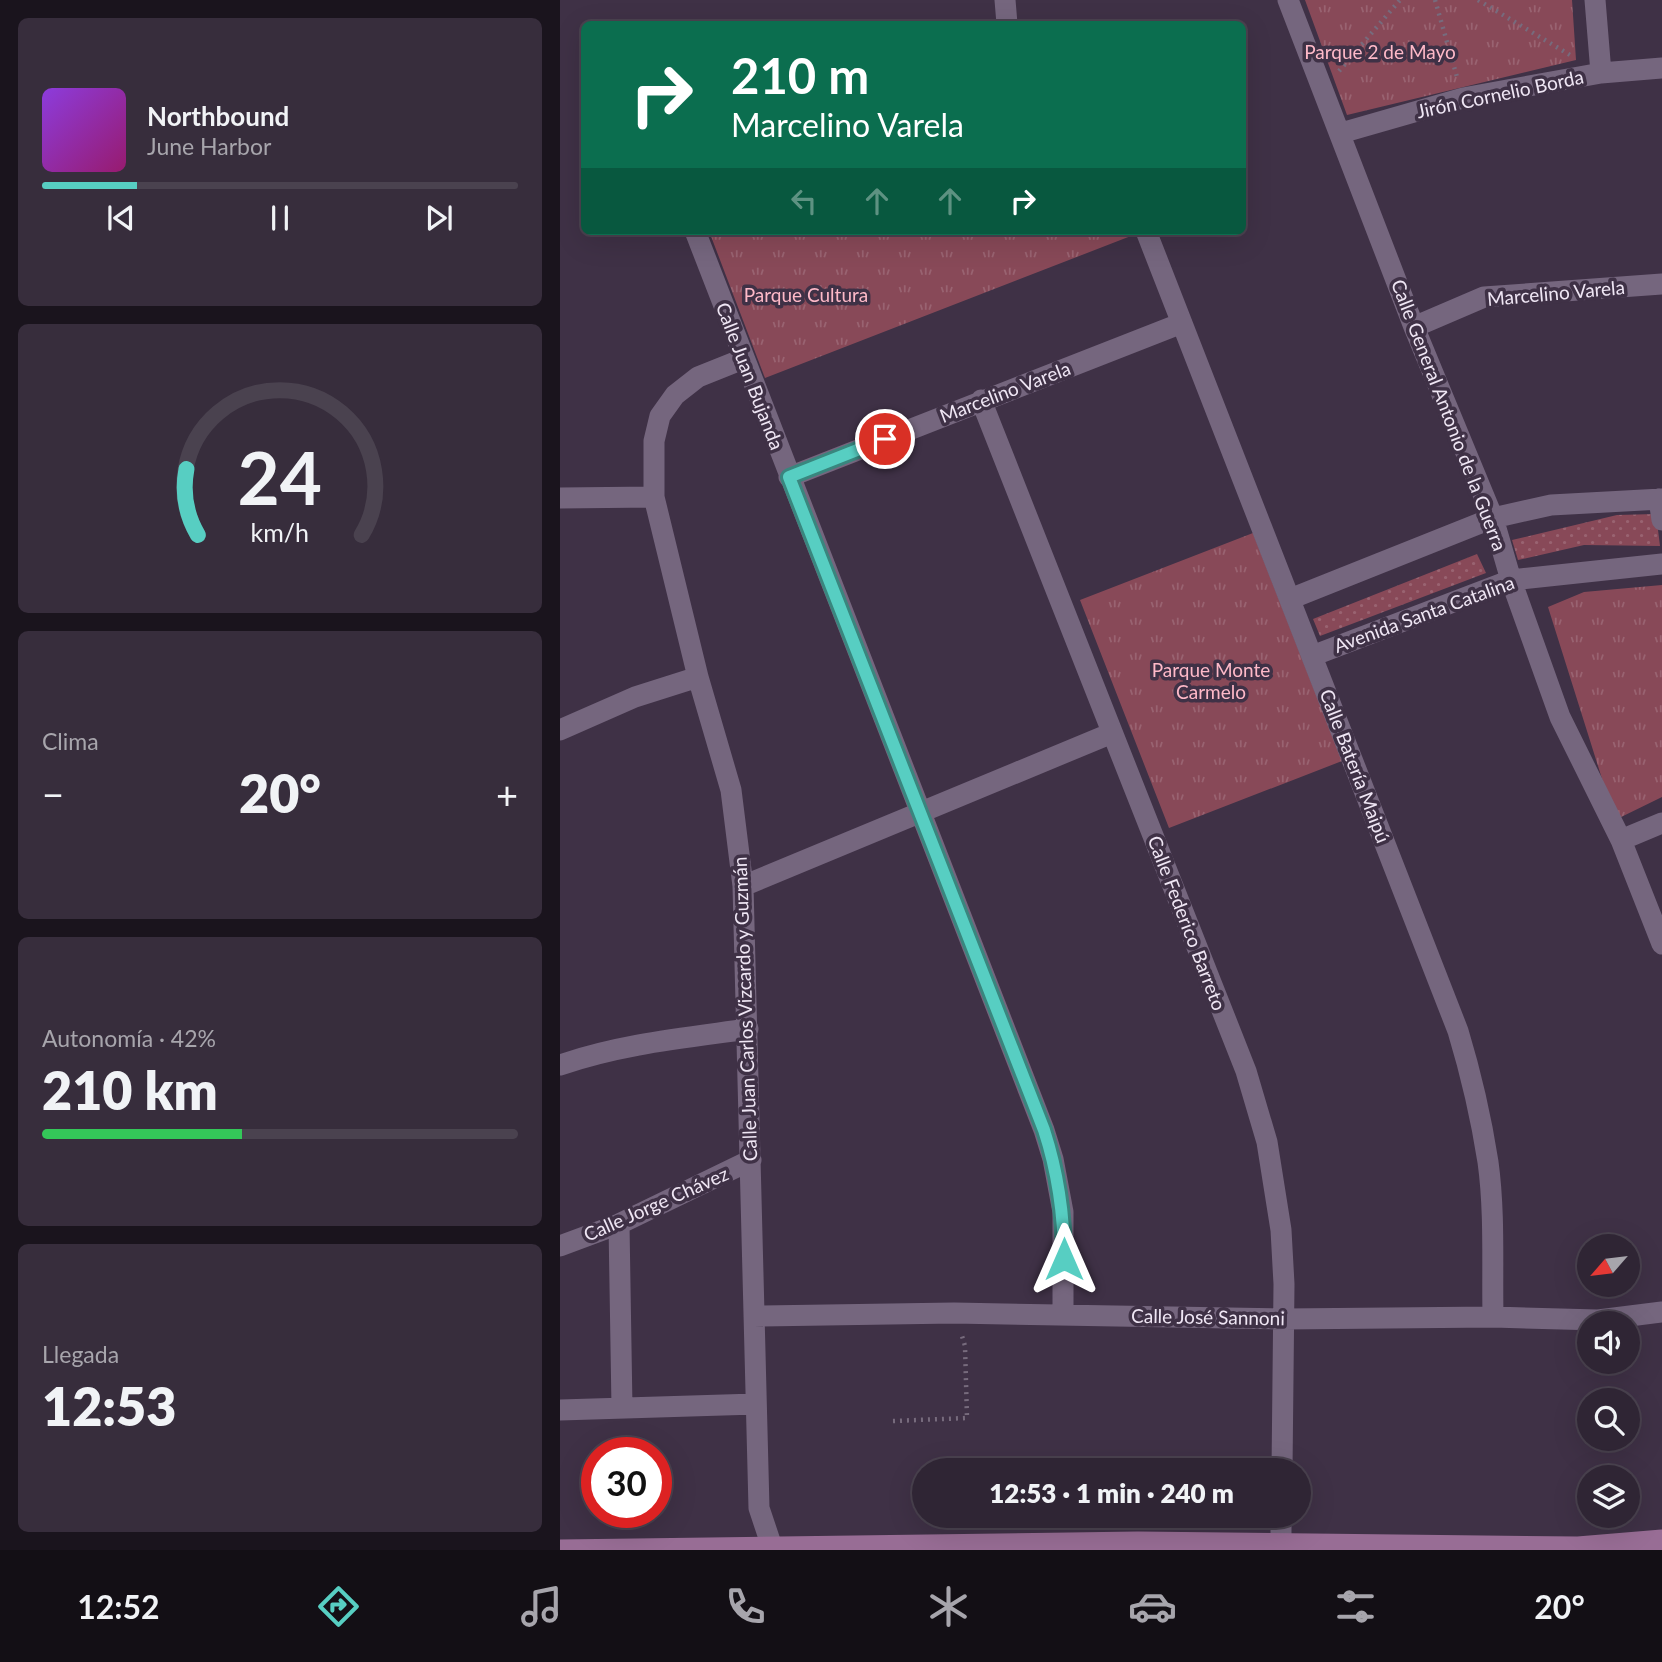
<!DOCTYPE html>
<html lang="es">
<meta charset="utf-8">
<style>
:root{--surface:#2f2534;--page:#372d3c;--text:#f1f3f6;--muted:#a7a5ac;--line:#4a424f;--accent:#57cec2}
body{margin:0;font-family:Lato,sans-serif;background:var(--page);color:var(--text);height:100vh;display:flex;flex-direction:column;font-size:26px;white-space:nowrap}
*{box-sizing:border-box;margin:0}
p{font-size:23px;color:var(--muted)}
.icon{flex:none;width:38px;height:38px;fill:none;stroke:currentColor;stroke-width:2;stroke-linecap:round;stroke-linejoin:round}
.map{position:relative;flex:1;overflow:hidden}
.panel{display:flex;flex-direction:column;gap:18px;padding:18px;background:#1a141d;width:560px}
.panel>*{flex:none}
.guide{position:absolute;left:21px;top:21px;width:665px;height:214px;border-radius:10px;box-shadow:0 7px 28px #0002,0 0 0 2px var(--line);background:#0b6e4f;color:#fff;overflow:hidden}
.needle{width:46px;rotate:242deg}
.buttons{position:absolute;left:1017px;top:1234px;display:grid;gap:14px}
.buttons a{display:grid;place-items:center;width:63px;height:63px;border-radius:50%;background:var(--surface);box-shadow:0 7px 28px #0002,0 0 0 2px var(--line);font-size:35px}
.speed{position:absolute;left:21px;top:1437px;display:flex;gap:14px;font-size:35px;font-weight:700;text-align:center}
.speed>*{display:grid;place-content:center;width:91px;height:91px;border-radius:50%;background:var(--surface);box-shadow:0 7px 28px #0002,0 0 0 2px var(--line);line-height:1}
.speed .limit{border:10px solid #d22;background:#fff;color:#111}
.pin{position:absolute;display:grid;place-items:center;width:60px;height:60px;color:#fff;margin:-30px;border:4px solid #fff;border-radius:50%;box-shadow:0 2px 7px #0007}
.me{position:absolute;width:77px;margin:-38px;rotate:0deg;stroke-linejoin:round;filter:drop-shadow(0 0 5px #0008)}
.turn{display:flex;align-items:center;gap:24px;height:147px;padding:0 35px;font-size:32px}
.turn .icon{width:91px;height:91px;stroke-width:2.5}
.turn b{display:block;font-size:49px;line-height:60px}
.lanes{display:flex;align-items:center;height:66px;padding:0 35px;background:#0003;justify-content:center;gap:35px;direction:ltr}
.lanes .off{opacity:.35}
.big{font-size:52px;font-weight:800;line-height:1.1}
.panel .widget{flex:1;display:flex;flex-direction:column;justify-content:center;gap:10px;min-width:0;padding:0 24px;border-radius:10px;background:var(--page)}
.panel .dial{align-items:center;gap:0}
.dial svg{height:182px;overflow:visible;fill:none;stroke:var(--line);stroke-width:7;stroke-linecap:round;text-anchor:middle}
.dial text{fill:var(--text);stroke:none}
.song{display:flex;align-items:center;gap:21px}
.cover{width:84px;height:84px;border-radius:10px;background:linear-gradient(135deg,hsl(270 70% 55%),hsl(320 70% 35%))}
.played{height:7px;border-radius:4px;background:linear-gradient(90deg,var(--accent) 20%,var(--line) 20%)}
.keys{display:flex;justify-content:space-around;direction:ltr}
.heat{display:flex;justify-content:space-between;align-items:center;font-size:38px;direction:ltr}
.charge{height:10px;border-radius:5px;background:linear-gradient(90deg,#34c759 42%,var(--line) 0)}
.trip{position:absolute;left:352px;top:1458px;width:399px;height:70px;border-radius:35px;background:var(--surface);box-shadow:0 7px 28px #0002,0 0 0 2px var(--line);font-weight:800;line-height:70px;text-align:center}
.menu{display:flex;height:112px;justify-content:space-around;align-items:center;background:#130f15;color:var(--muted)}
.menu .icon{width:49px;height:49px}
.menu .active{color:var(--accent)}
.menu b{font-size:32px;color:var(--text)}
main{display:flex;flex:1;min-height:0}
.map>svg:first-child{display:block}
.grass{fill:url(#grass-dots)}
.park{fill:url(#park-tufts)}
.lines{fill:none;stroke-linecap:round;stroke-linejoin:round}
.path{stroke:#776b7d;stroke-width:4.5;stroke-dasharray:2 5;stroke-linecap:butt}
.street{stroke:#75667e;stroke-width:21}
.secondary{stroke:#986d95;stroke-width:21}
.route-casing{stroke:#39867e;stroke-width:18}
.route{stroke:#57cec2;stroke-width:12}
.labels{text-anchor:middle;stroke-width:7;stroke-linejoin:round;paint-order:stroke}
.park-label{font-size:19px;fill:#feb9c8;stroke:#3f3146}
.street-label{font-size:19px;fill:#efe6f4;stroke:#3f3146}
</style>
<main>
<section class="panel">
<div class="widget">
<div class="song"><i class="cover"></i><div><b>Northbound</b><p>June Harbor</p></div></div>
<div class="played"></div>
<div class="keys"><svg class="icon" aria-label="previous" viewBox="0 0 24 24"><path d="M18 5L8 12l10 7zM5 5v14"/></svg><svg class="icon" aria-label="pause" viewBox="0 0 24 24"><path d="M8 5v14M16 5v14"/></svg><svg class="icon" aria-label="next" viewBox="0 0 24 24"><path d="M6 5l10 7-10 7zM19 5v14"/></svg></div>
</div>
<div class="widget dial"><svg viewBox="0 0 100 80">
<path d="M14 69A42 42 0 1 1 86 69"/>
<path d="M14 69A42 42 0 0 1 9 40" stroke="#57cec2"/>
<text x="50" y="56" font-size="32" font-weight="700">24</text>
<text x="50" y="72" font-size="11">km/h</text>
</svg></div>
<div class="widget"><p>Clima</p>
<div class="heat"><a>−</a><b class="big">20°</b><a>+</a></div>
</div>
<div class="widget"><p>Autonomía · 42%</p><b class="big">210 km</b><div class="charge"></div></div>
<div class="widget"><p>Llegada</p><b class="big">12:53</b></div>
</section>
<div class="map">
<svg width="1102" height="1550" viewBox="0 0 1102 1550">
<defs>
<pattern id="grass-dots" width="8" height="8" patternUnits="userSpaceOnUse" patternTransform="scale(1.75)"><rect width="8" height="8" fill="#884958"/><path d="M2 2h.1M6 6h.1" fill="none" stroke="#996371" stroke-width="1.8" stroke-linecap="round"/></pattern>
<pattern id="park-tufts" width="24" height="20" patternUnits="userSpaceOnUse" patternTransform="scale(1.75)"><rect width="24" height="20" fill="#884958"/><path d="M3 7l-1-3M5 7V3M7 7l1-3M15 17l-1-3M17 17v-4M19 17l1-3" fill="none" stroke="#996371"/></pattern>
</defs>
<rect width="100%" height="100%" fill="#3f3146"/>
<path class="grass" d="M 1096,514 L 1100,546 L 1024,545 L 958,560 L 952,540 L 1057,515 Z
M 917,554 L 926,573 L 760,636 L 753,619 Z"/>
<path class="park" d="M 745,0 L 1012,0 L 1016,60 L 787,115 Z
M 149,231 L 574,231 L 576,234 L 205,378 Z
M 693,533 L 782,761 L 609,828 L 520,600 Z
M 1102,585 L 1102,797 L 1055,820 L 988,607 L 1024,592 Z"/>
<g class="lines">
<path class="path" d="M 875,0 L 897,77
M 918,0 L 1010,55
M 779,71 L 840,0
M 333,1421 L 407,1418 L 405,1346 L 402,1336"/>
<path class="street" d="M 445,0 L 447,24
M 728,0 L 854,327 L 933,518 L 951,580 L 1000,717 L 1061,840 L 1102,944
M 1035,0 L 1041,73
M 781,133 L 903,98 L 1041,73 L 1102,68
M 135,231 L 484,1130 L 493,1159 L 503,1212 L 503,1314
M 586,231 L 898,1031 C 911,1074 921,1117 928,1162 C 935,1213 932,1266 933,1317
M 854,327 L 924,297 L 1102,284
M 183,359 L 138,377 L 115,395 L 100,416 L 94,441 L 94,497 L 138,677 L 171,790 L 183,886 L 199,1508 L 213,1550
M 421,400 L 686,1071 L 707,1142 L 721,1230 L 724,1284 L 722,1470
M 229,477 L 622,323
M 0,498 L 94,497
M 1099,499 L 1102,520
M 730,599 L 933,518 L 991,505 L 1102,499
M 752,656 L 951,580 L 1102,564
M 0,730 L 75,697 L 138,677
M 1061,840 L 1102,823
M 183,886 L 552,733
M 0,1065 C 61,1044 124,1038 188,1029
M 59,1224 L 62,1408
M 0,1246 L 59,1224 L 191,1160
M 194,1316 L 394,1313 L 724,1319 L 933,1317 L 1038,1320 L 1102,1312
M 0,1410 L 196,1404
M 721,1550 L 721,1516"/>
<path class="secondary" d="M 0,1550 L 578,1542 L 1018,1547 L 1102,1540"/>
</g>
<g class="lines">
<g class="route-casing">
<path id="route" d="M 325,439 L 229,477 L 484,1130 C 498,1173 504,1214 504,1259"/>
</g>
<use href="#route" class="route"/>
</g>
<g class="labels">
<g class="park-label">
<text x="820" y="59">Parque 2 de Mayo</text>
<text x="246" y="302">Parque Cultura</text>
<text x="651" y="677">Parque Monte<tspan x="651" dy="22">Carmelo</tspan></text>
</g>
<g class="street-label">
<text transform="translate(940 94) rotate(-12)" y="7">Jirón Cornelio Borda</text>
<text transform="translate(996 293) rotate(-5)" y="7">Marcelino Varela</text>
<text transform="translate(190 376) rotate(69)" y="7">Calle Juan Bujanda</text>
<text transform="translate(445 392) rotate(-21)" y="7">Marcelino Varela</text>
<text transform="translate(889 415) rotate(69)" y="7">Calle General Antonio de la Guerra</text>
<text transform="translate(864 614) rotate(-20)" y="7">Avenida Santa Catalina</text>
<text transform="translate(795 766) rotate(69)" y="7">Calle Batería Maipú</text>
<text transform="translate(627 923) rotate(69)" y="7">Calle Federico Barreto</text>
<text transform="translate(185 1009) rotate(-92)" y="7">Calle Juan Carlos Vizcardo y Guzmán</text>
<text transform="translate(96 1204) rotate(-24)" y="7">Calle Jorge Chávez</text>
<text transform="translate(648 1317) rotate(1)" y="7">Calle José Sannoni</text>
</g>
</g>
</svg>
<div class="buttons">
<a><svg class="needle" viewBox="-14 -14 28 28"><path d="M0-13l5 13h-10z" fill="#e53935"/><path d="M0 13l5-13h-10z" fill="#a7a5ac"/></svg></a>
<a><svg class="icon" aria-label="sound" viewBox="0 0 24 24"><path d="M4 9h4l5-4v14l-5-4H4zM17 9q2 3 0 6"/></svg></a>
<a><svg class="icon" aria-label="search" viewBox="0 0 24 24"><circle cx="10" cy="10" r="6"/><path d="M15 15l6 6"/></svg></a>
<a><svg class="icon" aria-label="layers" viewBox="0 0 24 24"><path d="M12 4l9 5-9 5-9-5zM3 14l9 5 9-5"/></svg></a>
</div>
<div class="speed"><div class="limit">30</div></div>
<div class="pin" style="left:325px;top:439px;background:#d93025"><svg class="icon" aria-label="arrive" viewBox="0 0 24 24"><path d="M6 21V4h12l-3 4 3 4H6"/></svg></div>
<svg class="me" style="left:504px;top:1259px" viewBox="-20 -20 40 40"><path d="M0-17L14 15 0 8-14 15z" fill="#57cec2" stroke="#fff" stroke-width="4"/></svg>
<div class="trip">12:53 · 1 min · 240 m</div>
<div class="guide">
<div class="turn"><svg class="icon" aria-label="right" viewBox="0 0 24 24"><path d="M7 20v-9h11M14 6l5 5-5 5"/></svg><div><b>210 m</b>Marcelino Varela</div></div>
<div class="lanes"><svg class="icon off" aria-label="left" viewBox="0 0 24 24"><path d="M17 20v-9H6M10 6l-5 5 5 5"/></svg><svg class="icon off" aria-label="ahead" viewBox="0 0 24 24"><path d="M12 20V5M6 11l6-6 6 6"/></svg><svg class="icon off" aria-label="ahead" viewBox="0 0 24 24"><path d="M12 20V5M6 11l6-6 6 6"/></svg><svg class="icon" aria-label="right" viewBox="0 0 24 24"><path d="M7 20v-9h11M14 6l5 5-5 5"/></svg></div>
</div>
</div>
</main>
<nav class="menu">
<b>12:52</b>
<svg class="icon active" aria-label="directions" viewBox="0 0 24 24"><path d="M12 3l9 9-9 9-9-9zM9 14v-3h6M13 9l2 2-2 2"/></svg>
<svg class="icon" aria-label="music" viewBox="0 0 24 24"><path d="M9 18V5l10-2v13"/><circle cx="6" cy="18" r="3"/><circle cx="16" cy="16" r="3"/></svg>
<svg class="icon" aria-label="phone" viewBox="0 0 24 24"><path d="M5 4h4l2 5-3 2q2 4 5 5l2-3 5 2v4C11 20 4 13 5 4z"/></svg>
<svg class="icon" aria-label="climate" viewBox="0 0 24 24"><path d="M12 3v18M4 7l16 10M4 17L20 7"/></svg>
<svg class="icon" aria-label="car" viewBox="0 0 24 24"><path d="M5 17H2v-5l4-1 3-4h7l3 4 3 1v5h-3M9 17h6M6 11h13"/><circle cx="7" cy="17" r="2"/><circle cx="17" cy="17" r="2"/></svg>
<svg class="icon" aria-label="filters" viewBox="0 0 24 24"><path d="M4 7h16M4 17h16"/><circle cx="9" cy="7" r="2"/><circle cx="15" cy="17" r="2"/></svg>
<b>20°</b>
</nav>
